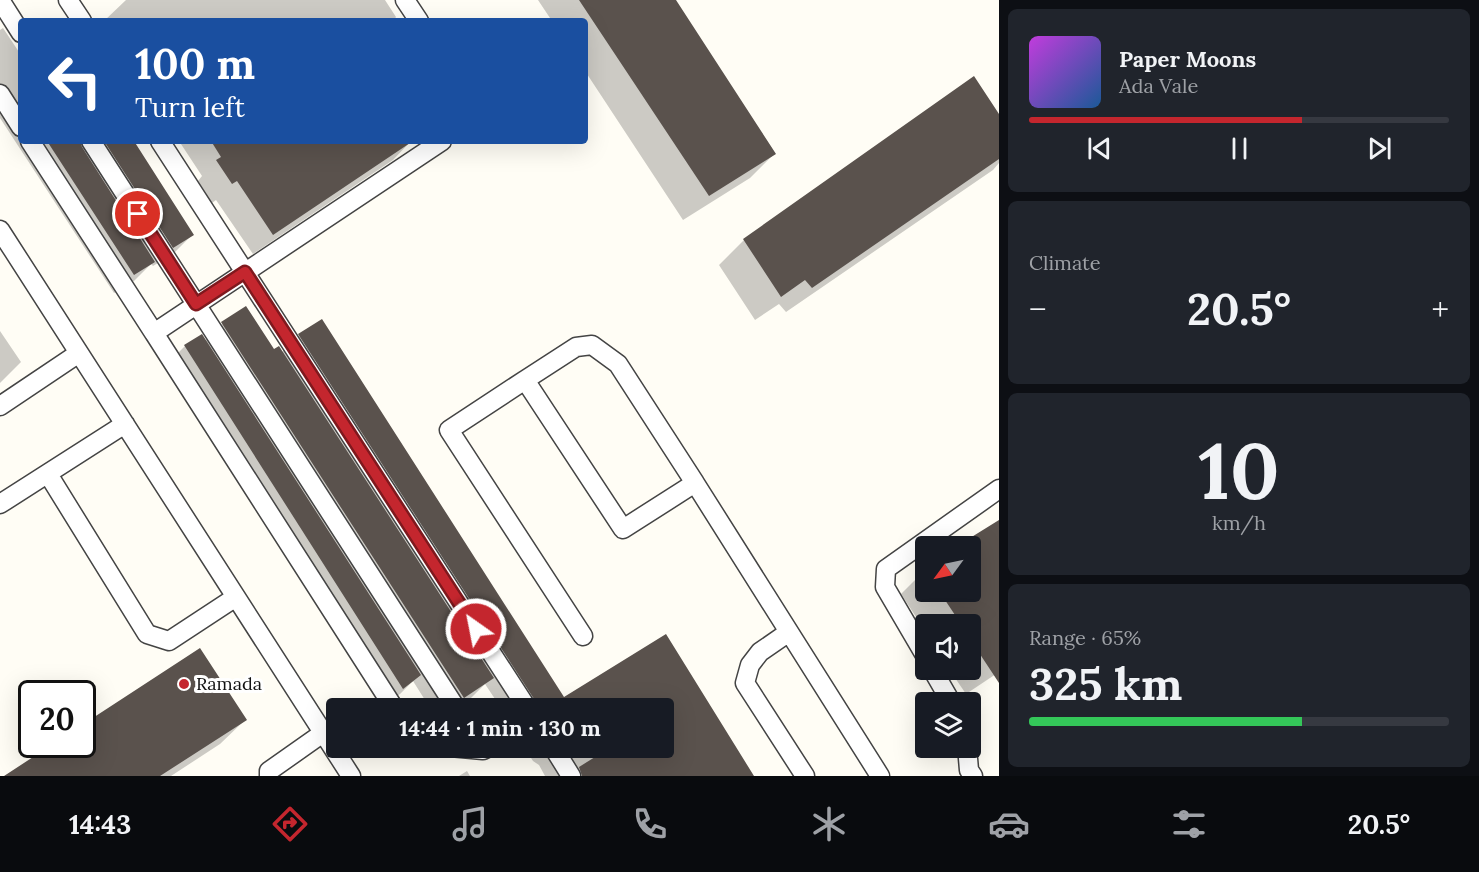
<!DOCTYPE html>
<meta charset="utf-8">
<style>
:root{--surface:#171b24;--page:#20242c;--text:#f1f3f6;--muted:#9ea1a6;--line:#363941;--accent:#c4262e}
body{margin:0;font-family:Lora,serif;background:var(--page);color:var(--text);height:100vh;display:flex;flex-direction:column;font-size:22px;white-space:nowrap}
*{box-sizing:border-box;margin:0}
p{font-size:20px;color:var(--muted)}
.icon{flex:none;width:33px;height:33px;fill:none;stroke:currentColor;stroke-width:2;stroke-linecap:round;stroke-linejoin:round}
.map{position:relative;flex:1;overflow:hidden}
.panel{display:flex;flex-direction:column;gap:9px;padding:9px;background:#0d0f14;width:480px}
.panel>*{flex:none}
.hud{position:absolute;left:18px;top:18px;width:570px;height:126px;border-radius:6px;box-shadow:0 6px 24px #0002;background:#1a4fa0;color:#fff;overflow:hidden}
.needle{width:39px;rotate:237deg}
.controls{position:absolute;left:915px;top:536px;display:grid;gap:12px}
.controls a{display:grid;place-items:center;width:66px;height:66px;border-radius:6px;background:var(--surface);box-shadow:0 6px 24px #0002;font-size:30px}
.speed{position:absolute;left:18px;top:680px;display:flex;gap:12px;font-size:30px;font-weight:700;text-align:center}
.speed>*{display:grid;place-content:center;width:78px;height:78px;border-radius:50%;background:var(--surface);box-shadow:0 6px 24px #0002;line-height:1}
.speed .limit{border:3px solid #111;border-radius:9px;background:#fff;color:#111}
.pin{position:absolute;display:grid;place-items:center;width:51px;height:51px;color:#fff;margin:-26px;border:3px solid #fff;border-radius:50%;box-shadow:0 2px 6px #0007}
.me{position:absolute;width:66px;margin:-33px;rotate:327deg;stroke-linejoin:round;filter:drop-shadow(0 0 4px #0008)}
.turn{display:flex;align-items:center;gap:21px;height:126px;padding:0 18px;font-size:27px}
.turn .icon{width:78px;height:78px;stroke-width:2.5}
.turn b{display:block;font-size:42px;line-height:51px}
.big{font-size:45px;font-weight:800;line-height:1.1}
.panel .card{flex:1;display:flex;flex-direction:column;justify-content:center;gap:9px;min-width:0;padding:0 21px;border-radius:9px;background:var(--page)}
.panel .dial{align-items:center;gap:0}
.dial b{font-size:78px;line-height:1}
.song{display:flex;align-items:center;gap:18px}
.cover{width:72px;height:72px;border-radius:9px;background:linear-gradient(135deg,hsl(290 70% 55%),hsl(210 70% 35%))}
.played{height:6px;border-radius:3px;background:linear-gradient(90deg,var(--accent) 65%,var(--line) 65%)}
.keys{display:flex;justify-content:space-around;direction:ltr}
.heat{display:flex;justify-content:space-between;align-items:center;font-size:33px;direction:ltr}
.charge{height:9px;border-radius:4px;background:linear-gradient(90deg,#34c759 65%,var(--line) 0)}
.trip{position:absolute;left:326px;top:698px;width:348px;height:60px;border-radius:6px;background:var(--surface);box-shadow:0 6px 24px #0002;font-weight:800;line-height:60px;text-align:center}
.tab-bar{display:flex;height:96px;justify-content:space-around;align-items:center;background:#090b0e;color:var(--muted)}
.tab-bar .icon{width:42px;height:42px}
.tab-bar .active{color:var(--accent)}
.tab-bar b{font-size:27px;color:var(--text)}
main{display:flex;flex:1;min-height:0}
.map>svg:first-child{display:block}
.shadow{fill:#0003}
.building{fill:#5a524d}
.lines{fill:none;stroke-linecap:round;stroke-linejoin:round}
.lane-casing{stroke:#444;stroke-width:21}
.lane{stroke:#fff;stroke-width:18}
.route-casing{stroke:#7f191e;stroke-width:15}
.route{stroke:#c4262e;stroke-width:10}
.poi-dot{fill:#c4262e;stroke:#fff;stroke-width:2}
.labels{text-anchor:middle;stroke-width:6;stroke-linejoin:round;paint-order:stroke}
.poi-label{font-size:18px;fill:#111;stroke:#fff;text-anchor:start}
</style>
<main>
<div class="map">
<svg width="999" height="776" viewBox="0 0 999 776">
<rect width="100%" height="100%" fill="#fffdf5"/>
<path class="shadow" d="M 126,0 L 385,0 L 396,17 L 394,20 L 395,21 L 104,21 Z
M 538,0 L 674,0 L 775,153 L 750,178 L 683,220 L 585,71 L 585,21 L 552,21 Z
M 3,28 L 21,55 L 21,141 L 132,141 L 192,235 L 173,254 L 153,266 L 151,264 L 134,281 L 114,293 L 0,118 L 0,30 Z
M 973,78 L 999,117 L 999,163 L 993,170 L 786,312 L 779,304 L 755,320 L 719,265 L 744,240 Z
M 179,141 L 411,141 L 393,160 L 253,254 L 216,200 L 212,203 L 198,181 L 202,176 Z
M 222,324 L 273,351 L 282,352 L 299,335 L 563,699 L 665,636 L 753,776 L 545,776 L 539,765 L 533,761 L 524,747 L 663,747 L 663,708 L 501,708 L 485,684 L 467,702 L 459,708 L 430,708 L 413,681 L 400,694 L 382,707 L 165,366 L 185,346 L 205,341 Z
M 0,331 L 21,362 L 0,383 Z
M 999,522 L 999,672 L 966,694 L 949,669 L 970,669 L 970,624 L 926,624 L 926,632 L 901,594 L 926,569 L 926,591 L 970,591 L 970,546 L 962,546 Z
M 245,720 L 220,744 L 171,776 L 7,776 L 56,744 L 82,744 Z
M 467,771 L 470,776 L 459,776 Z"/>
<path class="building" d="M 579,0 L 676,0 L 776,154 L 709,196 Z
M 974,76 L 999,114 L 999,159 L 812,288 L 805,280 L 781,297 L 743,239 Z
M 47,141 L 80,141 L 82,147 L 155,262 L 134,275 Z
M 104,141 L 134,141 L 194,235 L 173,248 Z
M 211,141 L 413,141 L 273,235 L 237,181 L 232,184 L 216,160 L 221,157 Z
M 246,306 L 274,349 L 279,346 L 494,678 L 464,698 L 221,322 Z
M 322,319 L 564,697 L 666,634 L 754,776 L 582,776 L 579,767 L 611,747 L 663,747 L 663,715 L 674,708 L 538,708 L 536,702 L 298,334 Z
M 202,334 L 421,675 L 403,689 L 184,345 Z
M 999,520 L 999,683 L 970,639 L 970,624 L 961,624 L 939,591 L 970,591 L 970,538 Z
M 200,648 L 247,720 L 160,776 L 4,776 L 53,744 L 82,744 L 82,725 Z"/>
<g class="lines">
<g class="lane-casing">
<path id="lane" d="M 0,0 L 21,33
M 68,0 L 82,21
M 405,0 L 419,21
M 0,94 L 21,127
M 30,141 L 154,333
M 91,141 L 456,708
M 160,141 L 527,708
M 0,230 L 351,776
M 525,380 L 576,347 L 592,345 L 618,364 L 695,483
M 0,406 L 79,353
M 48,474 L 147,634 L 169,641 L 236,597
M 0,504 L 125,424
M 789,632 L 760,652 L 750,665 L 745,683 L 805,776
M 583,636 L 449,430 L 525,380 L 623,529 L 695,483 L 880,776
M 926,657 L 885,587 L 886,569 L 999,489
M 932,669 L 951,702
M 394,708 L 154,333 L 442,141
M 450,747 L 483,750 L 489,747
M 553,747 L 571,776
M 967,747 L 969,770 L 973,776
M 269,776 L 269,771 L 323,733"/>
</g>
<use href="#lane" class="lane"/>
</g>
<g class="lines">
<g class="route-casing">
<path id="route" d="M 138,214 L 196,304 L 245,272 L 476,629"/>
</g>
<use href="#route" class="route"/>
</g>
<circle class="poi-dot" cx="184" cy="684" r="6"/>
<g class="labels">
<g class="poi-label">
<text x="196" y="690">Ramada</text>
</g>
</g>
</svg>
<div class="controls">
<a><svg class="needle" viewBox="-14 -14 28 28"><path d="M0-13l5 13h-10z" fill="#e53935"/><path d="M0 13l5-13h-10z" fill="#9ea1a6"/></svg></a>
<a><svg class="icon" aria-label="sound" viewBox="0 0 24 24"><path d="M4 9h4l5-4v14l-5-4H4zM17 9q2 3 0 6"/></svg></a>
<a><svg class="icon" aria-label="layers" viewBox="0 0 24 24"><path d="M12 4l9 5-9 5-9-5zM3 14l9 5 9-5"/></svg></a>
</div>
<div class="speed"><div class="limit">20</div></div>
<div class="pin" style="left:138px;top:214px;background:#d93025"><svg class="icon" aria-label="arrive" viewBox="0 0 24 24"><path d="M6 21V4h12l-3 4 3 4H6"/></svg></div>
<svg class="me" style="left:476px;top:629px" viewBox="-20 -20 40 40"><circle r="17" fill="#c4262e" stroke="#fff" stroke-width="3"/><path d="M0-11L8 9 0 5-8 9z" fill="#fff"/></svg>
<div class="trip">14:44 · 1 min · 130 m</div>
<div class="hud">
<div class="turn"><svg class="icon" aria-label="left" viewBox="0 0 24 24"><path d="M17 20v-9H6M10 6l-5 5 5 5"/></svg><div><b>100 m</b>Turn left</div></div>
</div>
</div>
<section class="panel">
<div class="card">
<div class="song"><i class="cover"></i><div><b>Paper Moons</b><p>Ada Vale</p></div></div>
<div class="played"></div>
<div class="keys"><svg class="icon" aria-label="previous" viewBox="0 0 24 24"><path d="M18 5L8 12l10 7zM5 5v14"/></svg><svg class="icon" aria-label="pause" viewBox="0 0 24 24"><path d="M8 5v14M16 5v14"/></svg><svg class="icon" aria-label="next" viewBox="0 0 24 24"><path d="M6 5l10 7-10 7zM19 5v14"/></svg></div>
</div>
<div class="card"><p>Climate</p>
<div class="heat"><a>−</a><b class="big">20.5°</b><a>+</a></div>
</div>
<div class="card dial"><b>10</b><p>km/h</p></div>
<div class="card"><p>Range · 65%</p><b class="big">325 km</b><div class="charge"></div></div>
</section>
</main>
<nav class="tab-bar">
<b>14:43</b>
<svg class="icon active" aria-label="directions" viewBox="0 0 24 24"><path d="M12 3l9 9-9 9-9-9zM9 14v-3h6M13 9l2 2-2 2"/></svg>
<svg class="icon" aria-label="music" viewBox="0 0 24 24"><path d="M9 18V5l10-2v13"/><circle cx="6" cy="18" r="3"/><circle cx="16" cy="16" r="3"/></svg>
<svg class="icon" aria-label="phone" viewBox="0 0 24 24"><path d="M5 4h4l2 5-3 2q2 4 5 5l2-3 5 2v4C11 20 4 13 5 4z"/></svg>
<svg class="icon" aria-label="climate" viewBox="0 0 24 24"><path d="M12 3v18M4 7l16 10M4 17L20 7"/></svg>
<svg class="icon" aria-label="car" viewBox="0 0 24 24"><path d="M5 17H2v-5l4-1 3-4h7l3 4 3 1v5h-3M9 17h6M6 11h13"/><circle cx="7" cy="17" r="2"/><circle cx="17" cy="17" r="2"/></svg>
<svg class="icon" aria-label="filters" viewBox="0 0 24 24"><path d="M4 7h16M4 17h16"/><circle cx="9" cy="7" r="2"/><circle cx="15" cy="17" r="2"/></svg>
<b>20.5°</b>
</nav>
